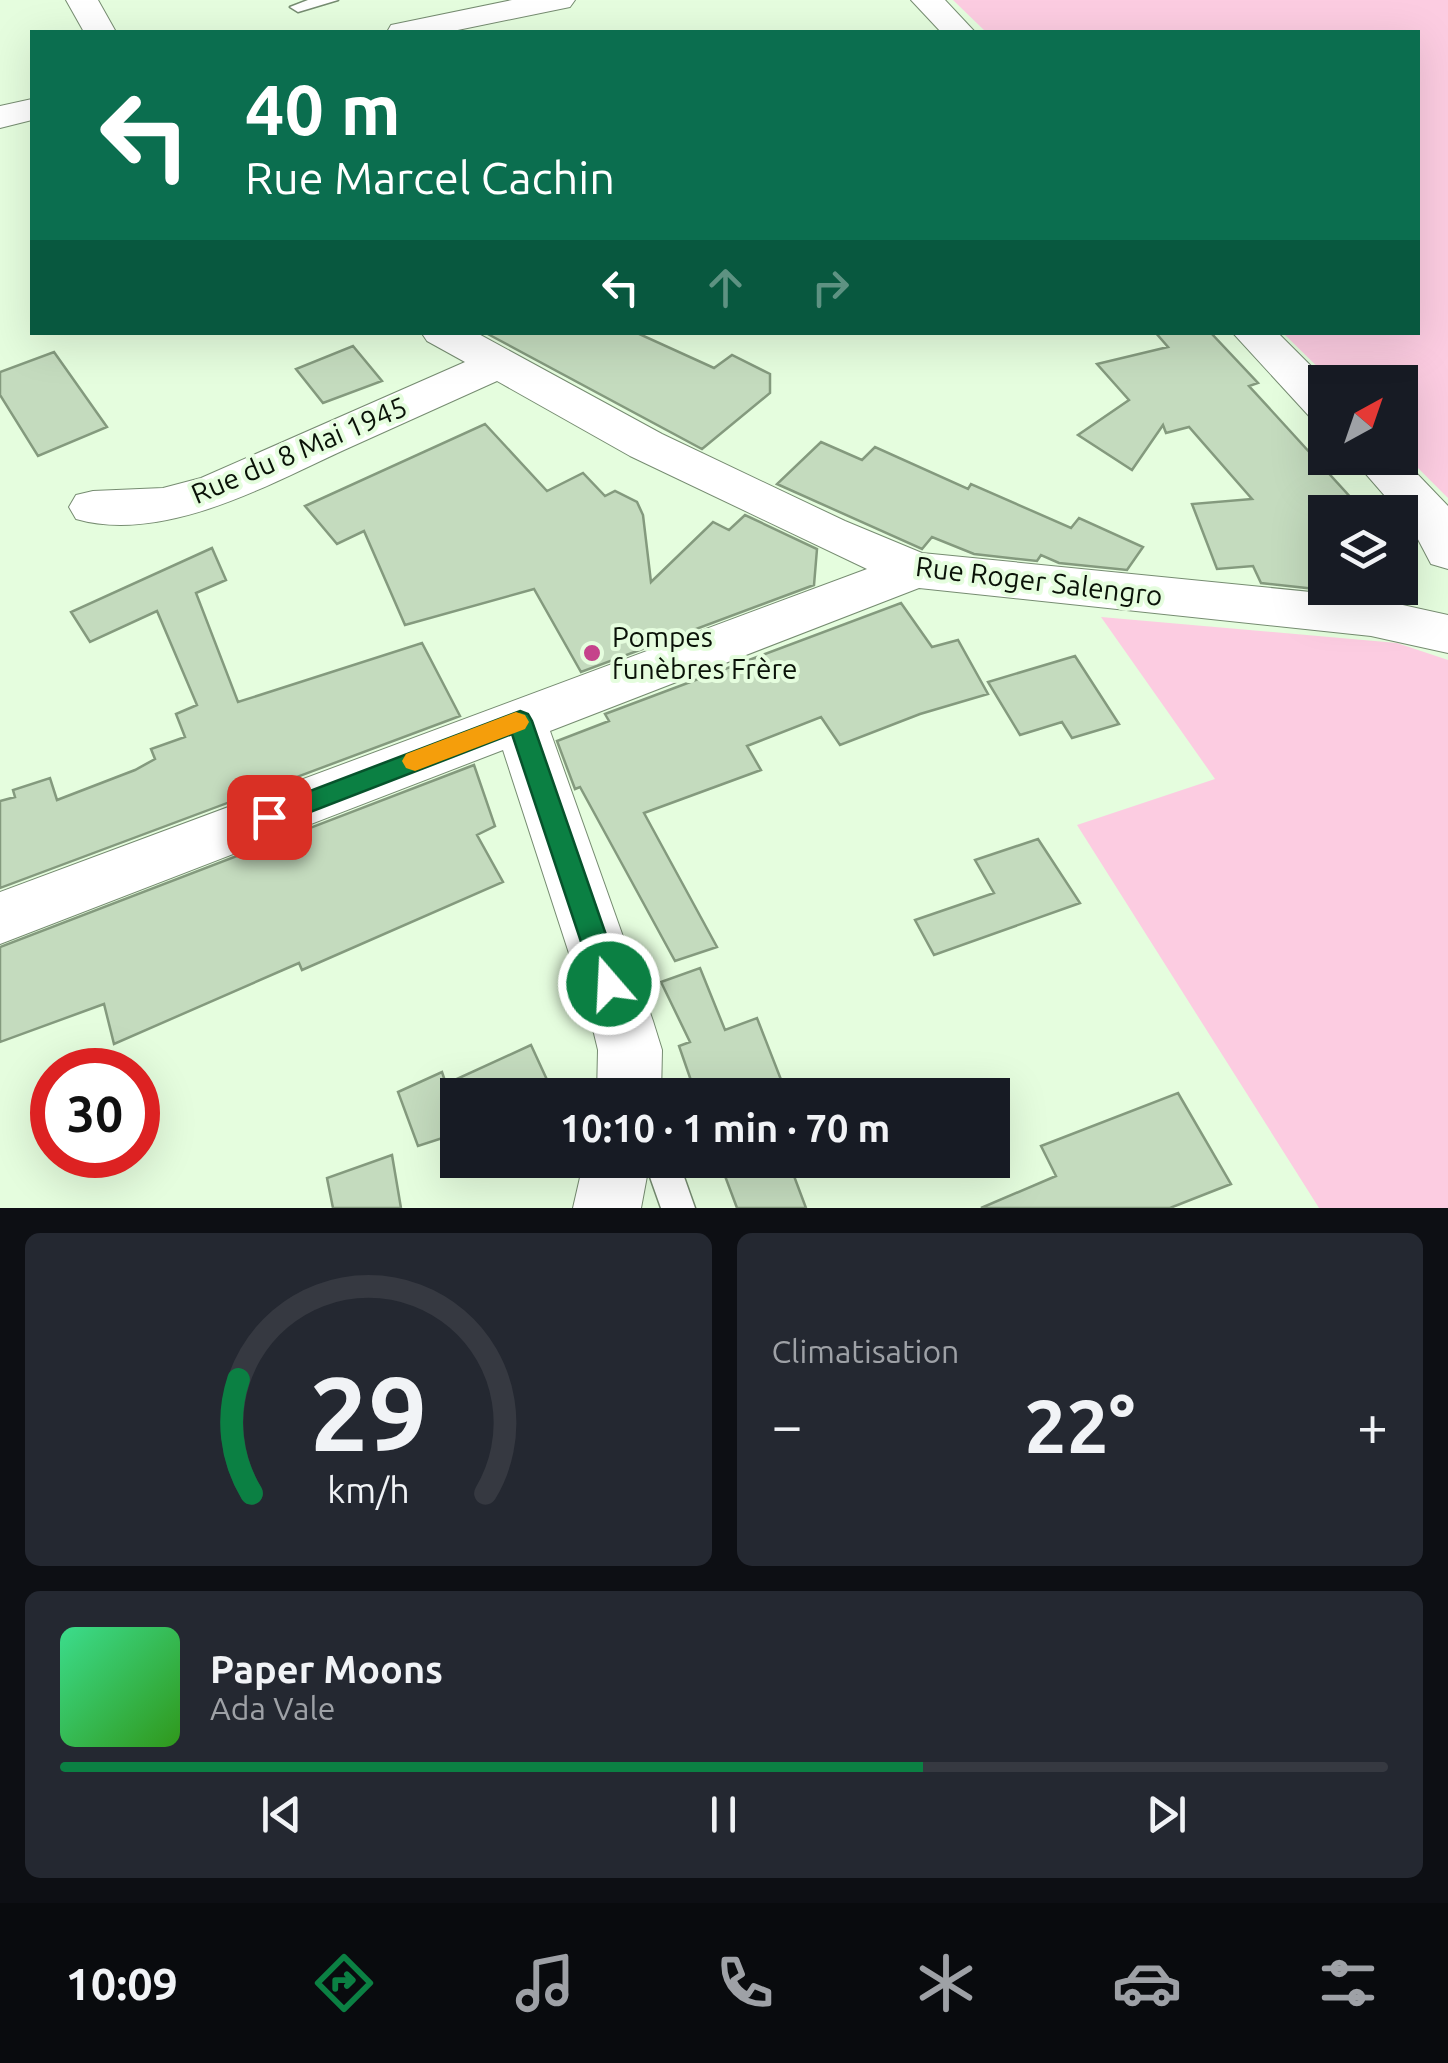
<!DOCTYPE html>
<html lang="fr">
<meta charset="utf-8">
<style>
:root{--surface:#171b24;--page:#242831;--text:#f1f3f6;--muted:#9ea1a6;--line:#363941;--accent:#0b8043}
body{margin:0;font-family:Ubuntu,sans-serif;background:var(--page);color:var(--text);height:100vh;display:flex;flex-direction:column;font-size:38px;white-space:nowrap}
*{box-sizing:border-box;margin:0}
p{font-size:32px;color:var(--muted)}
.icon{flex:none;width:55px;height:55px;fill:none;stroke:currentColor;stroke-width:2;stroke-linecap:round;stroke-linejoin:round}
.map{position:relative;height:1208px;overflow:hidden}
.details{display:flex;flex-direction:column;gap:25px;padding:25px;background:#0d0f14;flex:1}
.details>*{flex:none}
.guide{position:absolute;left:30px;top:30px;width:1390px;height:305px;border-radius:0px;box-shadow:0 10px 40px #0002;background:#0b6e4f;color:#fff;overflow:hidden}
.needle{width:65px;rotate:40deg}
.tools{position:absolute;left:1308px;top:365px;display:grid;gap:20px}
.tools a{display:grid;place-items:center;width:110px;height:110px;border-radius:0px;background:var(--surface);box-shadow:0 10px 40px #0002;font-size:50px}
.speed{position:absolute;left:30px;top:1048px;display:flex;gap:20px;font-size:50px;font-weight:700;text-align:center}
.speed>*{display:grid;place-content:center;width:130px;height:130px;border-radius:50%;background:var(--surface);box-shadow:0 10px 40px #0002;line-height:1}
.speed .limit{border:15px solid #d22;background:#fff;color:#111}
.pin{position:absolute;display:grid;place-items:center;width:85px;height:85px;color:#fff;margin:-42px;border-radius:20px;box-shadow:0 5px 15px #0006}
.me{position:absolute;width:110px;margin:-55px;rotate:341deg;stroke-linejoin:round;filter:drop-shadow(0 0 8px #0008)}
.turn{display:flex;align-items:center;gap:35px;height:210px;padding:0 50px;font-size:45px}
.turn .icon{width:130px;height:130px;stroke-width:2.5}
.turn b{display:block;font-size:70px;line-height:85px}
.lanes{display:flex;align-items:center;height:95px;padding:0 50px;background:#0003;justify-content:center;gap:50px;direction:ltr}
.lanes .off{opacity:.35}
.big{font-size:75px;font-weight:600;line-height:1.1}
.details .tile{flex:1;display:flex;flex-direction:column;justify-content:center;gap:15px;min-width:0;padding:0 35px;border-radius:15px;background:var(--page)}
.details .dial{align-items:center;gap:0}
.dial svg{height:260px;overflow:visible;fill:none;stroke:var(--line);stroke-width:7;stroke-linecap:round;text-anchor:middle}
.dial text{fill:var(--text);stroke:none}
.song{display:flex;align-items:center;gap:30px}
.cover{width:120px;height:120px;border-radius:15px;background:linear-gradient(135deg,hsl(150 70% 55%),hsl(110 70% 35%))}
.played{height:10px;border-radius:5px;background:linear-gradient(90deg,var(--accent) 65%,var(--line) 65%)}
.keys{display:flex;justify-content:space-around;direction:ltr}
.heat{display:flex;justify-content:space-between;align-items:center;font-size:55px;direction:ltr}
.details .tiles{flex:1;display:grid;gap:25px;grid-template-columns:1fr 1fr}
.tile:last-child{grid-column:span 2}
.trip{position:absolute;left:440px;top:1078px;width:570px;height:100px;border-radius:0px;background:var(--surface);box-shadow:0 10px 40px #0002;font-weight:600;line-height:100px;text-align:center}
.tab-bar{display:flex;height:160px;justify-content:space-around;align-items:center;background:#090b0e;color:var(--muted)}
.tab-bar .icon{width:70px;height:70px}
.tab-bar .active{color:var(--accent)}
.tab-bar b{font-size:45px;color:var(--text)}
.map>svg:first-child{display:block}
.green{fill:#fccce1}
.building{fill:#c4dbbe;stroke:#849a7e;stroke-width:2.5}
.lines{fill:none;stroke-linecap:round;stroke-linejoin:round}
.lane-casing{stroke:#768c71;stroke-width:3}
.street-casing{stroke:#768c71;stroke-width:2}
.lane{fill:#fff;fill-rule:evenodd}
.street{fill:#fff;fill-rule:evenodd}
.route{fill:#0b8043;stroke:#07532c;stroke-width:2.5}
.slow{fill:#f59e0b}
.poi-dot{fill:#c5438b;stroke:#e5fdde;stroke-width:4}
.labels{text-anchor:middle;stroke-width:8;stroke-linejoin:round;paint-order:stroke}
.street-label{font-size:28px;fill:#0a1208;stroke:#e5fdde}
.poi-label{font-size:28px;fill:#0a1208;stroke:#e5fdde;text-anchor:start}
</style>
<div class="map">
<svg width="1448" height="1208" viewBox="0 0 1448 1208">
<rect width="100%" height="100%" fill="#e5fdde"/>
<path class="green" d="M 953,0 L 1448,0 L 1448,498 L 1400,450 L 1400,382 L 1333,382 L 1283,333 L 1418,332 L 1418,32 L 986,32 Z
M 1101,617 L 1397,643 L 1448,660 L 1448,1208 L 1319,1208 L 1077,825 L 1215,779 Z"/>
<path class="building" d="M 484,332 L 635,332 L 714,368 L 732,355 L 770,374 L 770,393 L 702,449 Z
M 1155,332 L 1210,332 L 1258,383 L 1249,386 L 1364,512 L 1325,512 L 1325,590 L 1261,583 L 1253,566 L 1217,569 L 1192,504 L 1252,499 L 1189,427 L 1166,433 L 1163,425 L 1132,470 L 1078,435 L 1129,400 L 1097,364 L 1168,347 Z
M 353,346 L 382,381 L 323,403 L 296,369 Z
M 54,352 L 107,427 L 38,456 L 0,395 L 0,372 Z
M 485,424 L 547,491 L 583,473 L 605,496 L 615,491 L 637,502 L 643,515 L 651,582 L 713,522 L 729,530 L 745,515 L 817,549 L 814,585 L 581,672 L 534,589 L 405,625 L 364,531 L 337,544 L 305,506 Z
M 821,442 L 862,460 L 875,447 L 968,489 L 971,484 L 1071,528 L 1079,518 L 1143,547 L 1127,570 L 1059,563 L 1041,555 L 1037,561 L 974,554 L 932,537 L 922,549 L 777,484 Z
M 212,548 L 226,580 L 196,593 L 238,702 L 422,643 L 460,716 L 0,888 L 0,801 L 15,797 L 13,790 L 50,778 L 57,800 L 135,770 L 155,759 L 151,749 L 185,737 L 176,714 L 197,705 L 157,611 L 90,642 L 71,612 Z
M 901,603 L 932,647 L 958,640 L 988,694 L 920,714 L 840,745 L 821,717 L 747,746 L 761,770 L 644,813 L 717,947 L 675,961 L 580,787 L 575,789 L 557,741 L 609,721 L 605,714 Z
M 1075,656 L 1119,724 L 1072,738 L 1062,722 L 1020,735 L 988,682 Z
M 474,765 L 495,826 L 477,835 L 503,882 L 302,970 L 299,963 L 114,1044 L 104,1004 L 0,1042 L 0,947 Z
M 1038,839 L 1080,903 L 934,955 L 915,920 L 994,893 L 975,860 Z
M 700,968 L 725,1030 L 757,1018 L 787,1095 L 696,1095 L 679,1046 L 690,1042 L 661,982 Z
M 531,1045 L 554,1095 L 458,1095 L 458,1133 L 418,1146 L 398,1092 L 442,1072 L 446,1084 Z
M 1178,1093 L 1231,1184 L 1170,1208 L 981,1208 L 1056,1176 L 1041,1146 Z
M 392,1155 L 401,1208 L 333,1208 L 327,1178 Z
M 719,1160 L 788,1160 L 806,1208 L 737,1208 Z"/>
<g class="lines">
<g class="lane-casing">
<path id="lane" d="M 308,0 L 338,0 L 298,12 L 290,7 Z
M 644,1160 L 678,1160 L 695,1208 L 661,1208 Z"/>
</g>
<g class="street-casing">
<path id="street" d="M 66,0 L 98,0 L 116,32 L 84,32 Z
M 512,0 L 575,0 L 570,7 L 448,32 L 387,32 L 391,25 Z
M 911,0 L 945,0 L 975,32 L 941,32 Z
M 32,99 L 32,120 L 0,128 L 0,106 Z
M 421,332 L 475,332 L 662,434 L 845,521 L 922,553 L 1371,598 L 1448,615 L 1448,653 L 1371,636 L 919,588 L 550,731 L 653,1021 L 662,1050 L 661,1095 L 597,1095 L 598,1050 L 591,1021 L 503,750 L 0,944 L 0,892 L 867,569 L 630,456 L 497,381 C 446,404 395,427 344,450 C 268,485 163,544 76,519 L 69,507 L 76,495 L 93,491 L 163,488 L 201,478 L 465,362 L 427,341 Z
M 1232,332 L 1277,332 L 1327,382 L 1325,420 L 1309,416 Z
M 1400,456 L 1448,506 L 1448,569 L 1431,564 L 1411,526 L 1352,458 Z
M 584,1160 L 650,1160 L 641,1208 L 573,1208 Z"/>
</g>
<use href="#lane" class="lane"/>
<use href="#street" class="street"/>
</g>
<path class="route" d="M 520,711 L 528,714 L 532,721 L 623,984 L 619,992 L 609,996 L 599,992 L 595,984 L 512,734 L 269,828 L 260,825 L 256,817 L 260,810 Z"/>
<path class="slow" d="M 516,712 L 525,715 L 529,722 L 525,729 L 415,771 L 406,768 L 402,761 L 406,754 Z"/>
<circle class="poi-dot" cx="592" cy="653" r="10"/>
<g class="labels">
<g class="street-label">
<text transform="translate(299 450) rotate(-23)" y="10">Rue du 8 Mai 1945</text>
<text transform="translate(1039 581) rotate(7)" y="10">Rue Roger Salengro</text>
</g>
<g class="poi-label">
<text x="612" y="647">Pompes<tspan x="612" dy="32">funèbres Frère</tspan></text>
</g>
</g>
</svg>
<div class="tools">
<a><svg class="needle" viewBox="-14 -14 28 28"><path d="M0-13l5 13h-10z" fill="#e53935"/><path d="M0 13l5-13h-10z" fill="#9ea1a6"/></svg></a>
<a><svg class="icon" aria-label="layers" viewBox="0 0 24 24"><path d="M12 4l9 5-9 5-9-5zM3 14l9 5 9-5"/></svg></a>
</div>
<div class="speed"><div class="limit">30</div></div>
<div class="pin" style="left:269px;top:817px;background:#d93025"><svg class="icon" aria-label="arrive" viewBox="0 0 24 24"><path d="M6 21V4h12l-3 4 3 4H6"/></svg></div>
<svg class="me" style="left:609px;top:984px" viewBox="-20 -20 40 40"><circle r="17" fill="#0b8043" stroke="#fff" stroke-width="3"/><path d="M0-11L8 9 0 5-8 9z" fill="#fff"/></svg>
<div class="trip">10:10 · 1 min · 70 m</div>
<div class="guide">
<div class="turn"><svg class="icon" aria-label="left" viewBox="0 0 24 24"><path d="M17 20v-9H6M10 6l-5 5 5 5"/></svg><div><b>40 m</b>Rue Marcel Cachin</div></div>
<div class="lanes"><svg class="icon" aria-label="left" viewBox="0 0 24 24"><path d="M17 20v-9H6M10 6l-5 5 5 5"/></svg><svg class="icon off" aria-label="ahead" viewBox="0 0 24 24"><path d="M12 20V5M6 11l6-6 6 6"/></svg><svg class="icon off" aria-label="right" viewBox="0 0 24 24"><path d="M7 20v-9h11M14 6l5 5-5 5"/></svg></div>
</div>
</div>
<section class="details">
<div class="tiles">
<div class="tile dial"><svg viewBox="0 0 100 80">
<path d="M14 69A42 42 0 1 1 86 69"/>
<path d="M14 69A42 42 0 0 1 10 34" stroke="#0b8043"/>
<text x="50" y="56" font-size="32" font-weight="700">29</text>
<text x="50" y="72" font-size="11">km/h</text>
</svg></div>
<div class="tile"><p>Climatisation</p>
<div class="heat"><a>−</a><b class="big">22°</b><a>+</a></div>
</div>
<div class="tile">
<div class="song"><i class="cover"></i><div><b>Paper Moons</b><p>Ada Vale</p></div></div>
<div class="played"></div>
<div class="keys"><svg class="icon" aria-label="previous" viewBox="0 0 24 24"><path d="M18 5L8 12l10 7zM5 5v14"/></svg><svg class="icon" aria-label="pause" viewBox="0 0 24 24"><path d="M8 5v14M16 5v14"/></svg><svg class="icon" aria-label="next" viewBox="0 0 24 24"><path d="M6 5l10 7-10 7zM19 5v14"/></svg></div>
</div>
</div>
</section>
<nav class="tab-bar">
<b>10:09</b>
<svg class="icon active" aria-label="directions" viewBox="0 0 24 24"><path d="M12 3l9 9-9 9-9-9zM9 14v-3h6M13 9l2 2-2 2"/></svg>
<svg class="icon" aria-label="music" viewBox="0 0 24 24"><path d="M9 18V5l10-2v13"/><circle cx="6" cy="18" r="3"/><circle cx="16" cy="16" r="3"/></svg>
<svg class="icon" aria-label="phone" viewBox="0 0 24 24"><path d="M5 4h4l2 5-3 2q2 4 5 5l2-3 5 2v4C11 20 4 13 5 4z"/></svg>
<svg class="icon" aria-label="climate" viewBox="0 0 24 24"><path d="M12 3v18M4 7l16 10M4 17L20 7"/></svg>
<svg class="icon" aria-label="car" viewBox="0 0 24 24"><path d="M5 17H2v-5l4-1 3-4h7l3 4 3 1v5h-3M9 17h6M6 11h13"/><circle cx="7" cy="17" r="2"/><circle cx="17" cy="17" r="2"/></svg>
<svg class="icon" aria-label="filters" viewBox="0 0 24 24"><path d="M4 7h16M4 17h16"/><circle cx="9" cy="7" r="2"/><circle cx="15" cy="17" r="2"/></svg>
</nav>
